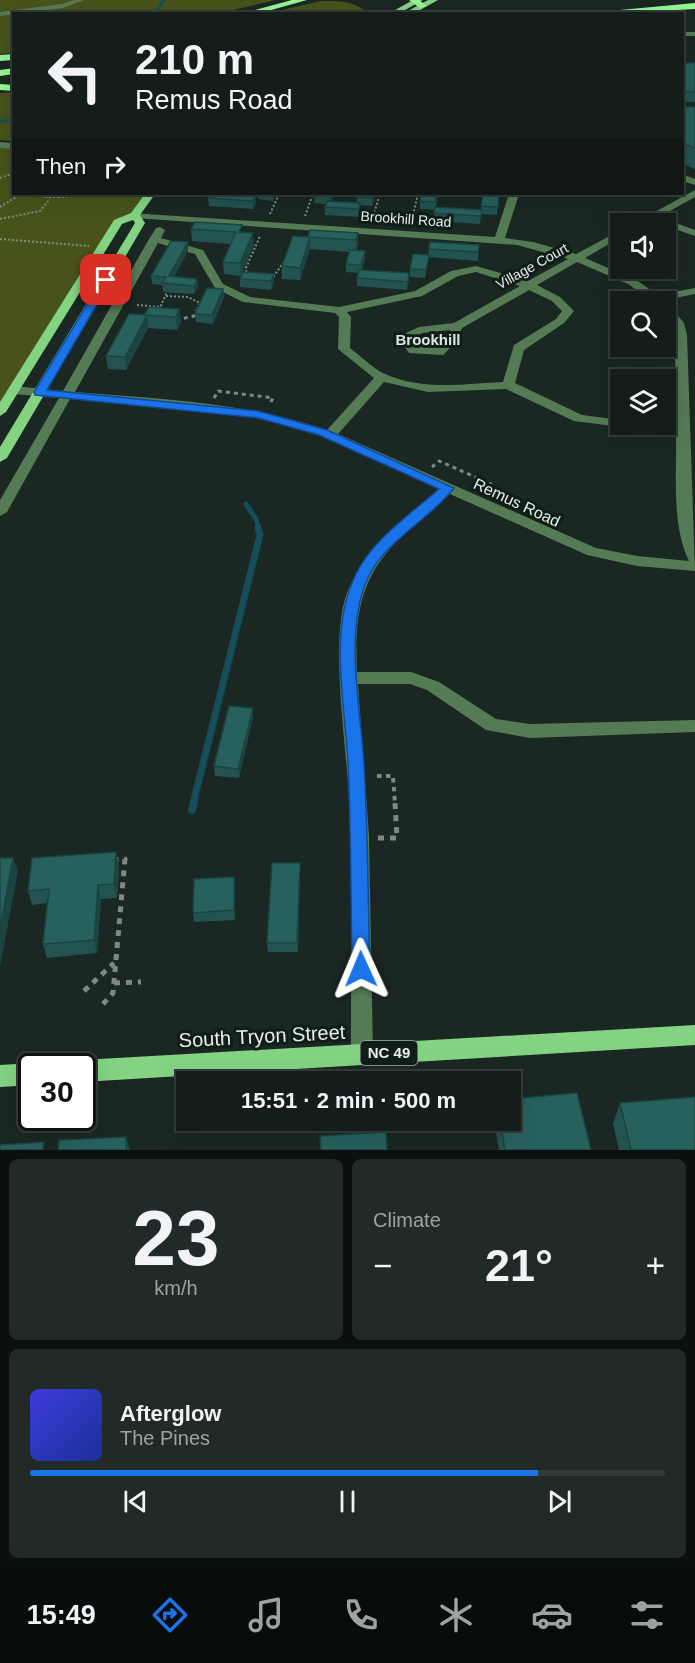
<!DOCTYPE html>
<meta charset="utf-8">
<style>
:root{--surface:#141d1a;--page:#212a27;--text:#f1f3f6;--muted:#9da2a2;--line:#333b39;--accent:#1a73e8}
body{margin:0;font-family:Arial,sans-serif;background:var(--page);color:var(--text);height:100vh;display:flex;flex-direction:column;font-size:22px;white-space:nowrap}
*{box-sizing:border-box;margin:0}
p{font-size:20px;color:var(--muted)}
.icon{flex:none;width:33px;height:33px;fill:none;stroke:currentColor;stroke-width:2;stroke-linecap:round;stroke-linejoin:round}
.map{position:relative;height:1150px;overflow:hidden}
.panel{display:flex;flex-direction:column;gap:9px;padding:9px;background:#0b100e;flex:1}
.panel>*{flex:none}
.top-card{position:absolute;left:12px;top:12px;width:672px;height:183px;border-radius:0px;box-shadow:0 6px 24px #0002,0 0 0 2px var(--line);background:#141d1a;color:var(--text);overflow:hidden}
.controls{position:absolute;left:610px;top:213px;display:grid;gap:12px}
.controls a{display:grid;place-items:center;width:66px;height:66px;border-radius:0px;background:var(--surface);box-shadow:0 6px 24px #0002,0 0 0 2px var(--line);font-size:30px}
.speed{position:absolute;left:18px;top:1053px;display:flex;gap:12px;font-size:30px;font-weight:700;text-align:center}
.speed>*{display:grid;place-content:center;width:78px;height:78px;border-radius:50%;background:var(--surface);box-shadow:0 6px 24px #0002,0 0 0 2px var(--line);line-height:1}
.speed .limit{border:3px solid #111;border-radius:9px;background:#fff;color:#111}
.pin{position:absolute;display:grid;place-items:center;width:51px;height:51px;color:#fff;margin:-26px;border-radius:12px;box-shadow:0 3px 9px #0006}
.me{position:absolute;width:66px;margin:-33px;rotate:359deg;stroke-linejoin:round;filter:drop-shadow(0 0 4px #0008)}
.turn{display:flex;align-items:center;gap:21px;height:126px;padding:0 24px;font-size:27px}
.turn .icon{width:78px;height:78px;stroke-width:2.5}
.turn b{display:block;font-size:42px;line-height:51px}
.then{display:flex;align-items:center;height:57px;padding:0 24px;background:#0003;gap:12px;font-size:22px}
.big{font-size:45px;font-weight:800;line-height:1.1}
.panel .card{flex:1;display:flex;flex-direction:column;justify-content:center;gap:9px;min-width:0;padding:0 21px;border-radius:9px;background:var(--page)}
.panel .dial{align-items:center;gap:0}
.dial b{font-size:78px;line-height:1}
.song{display:flex;align-items:center;gap:18px}
.cover{width:72px;height:72px;border-radius:9px;background:linear-gradient(135deg,hsl(240 70% 55%),hsl(230 70% 35%))}
.played{height:6px;border-radius:3px;background:linear-gradient(90deg,var(--accent) 80%,var(--line) 80%)}
.keys{display:flex;justify-content:space-around;direction:ltr}
.heat{display:flex;justify-content:space-between;align-items:center;font-size:33px;direction:ltr}
.panel .tiles{flex:1;display:grid;gap:9px;grid-template-columns:1fr 1fr}
.card:last-child{grid-column:span 2}
.trip{position:absolute;left:176px;top:1071px;width:345px;height:60px;border-radius:0px;background:var(--surface);box-shadow:0 6px 24px #0002,0 0 0 2px var(--line);font-weight:800;line-height:60px;text-align:center}
.tab-bar{display:flex;height:96px;justify-content:space-around;align-items:center;background:#080c0a;color:var(--muted)}
.tab-bar .icon{width:42px;height:42px}
.tab-bar .on{color:var(--accent)}
.tab-bar b{font-size:27px;color:var(--text)}
.map>svg:first-child{display:block}
.green{fill:#47531a}
.lines{fill:none;stroke-linecap:round;stroke-linejoin:round}
.stream-far3{stroke:#154e5a;stroke-width:3}
.stream-far2{stroke:#154e5a;stroke-width:5}
.stream-far1{stroke:#154e5a;stroke-width:7}
.stream{stroke:#154e5a;stroke-width:8}
.path-far3{stroke:#7e8984;stroke-width:2;stroke-dasharray:2 2;stroke-linecap:butt}
.path-far2{stroke:#7e8984;stroke-width:3;stroke-dasharray:4 4;stroke-linecap:butt}
.path-far1{stroke:#7e8984;stroke-width:4;stroke-dasharray:4.5 4.5;stroke-linecap:butt}
.path{stroke:#7e8984;stroke-width:5;stroke-dasharray:6 6;stroke-linecap:butt}
.minor{fill:#557b55;fill-rule:evenodd}
.major{fill:#83d383;fill-rule:evenodd}
.highway{fill:#95f695;fill-rule:evenodd}
.wall{fill:#225351}
.shaded-wall{fill:#1b4442}
.building{fill:#27615e;stroke:#1b4442;stroke-width:1.5}
.route{fill:#1a73e8;stroke:#114b97;stroke-width:1.5}
.labels{text-anchor:middle;stroke-width:6;stroke-linejoin:round;paint-order:stroke}
.far-street-label{font-size:14px;fill:#e6efeb;stroke:#111e18}
.far-neighbourhood-label{font-size:15px;font-weight:bold;fill:#d8e9e2;stroke:#111e18}
.shield{fill:#111e18;stroke:#a6b0ac;stroke-width:1.5}
.shield-label{font-size:15px;font-weight:bold;fill:#e6efeb}
.street-label{font-size:16px;fill:#e6efeb;stroke:#111e18}
.near-street-label{font-size:20px;fill:#e6efeb;stroke:#111e18}
</style>
<div class="map">
<svg width="695" height="1150" viewBox="0 0 695 1150">
<rect width="100%" height="100%" fill="#1a2722"/>
<path class="green" d="M 0,0 L 276,0 L 220,13 L 14,14 L 13,53 L 0,54 Z
M 321,1 C 336,1 353,0 365,11 L 360,14 L 269,13 Z
M 13,92 L 13,141 L 0,140 L 0,93 Z
M 0,145 L 13,146 L 14,194 L 150,194 L 141,206 L 118,223 L 0,412 Z"/>
<g class="lines">
<path class="stream-far3" d="M 154,14 L 164,0
M 0,122 L 14,119"/>
<path class="stream-far2" d="M 246,504 L 256,519 L 259,529"/>
<path class="stream-far1" d="M 193,804 L 260,535 L 258,528"/>
<path class="stream" d="M 192,810 L 194,803"/>
<path class="path-far3" d="M 0,178 L 14,173
M 54,194 L 58,197 L 46,197 Z
M 19,196 L 37,195
M 58,197 L 67,197
M 0,207 L 21,194
M 270,214 L 279,194
M 305,216 L 313,194
M 0,219 L 40,211 L 50,199
M 372,220 L 380,194
M 411,223 L 418,194
M 0,239 L 89,246
M 247,276 L 246,268 L 260,236
M 271,280 L 284,262
M 166,296 L 188,297 L 200,303 L 196,311
M 137,305 L 160,307
M 159,310 L 167,292"/>
<path class="path-far2" d="M 176,320 L 194,316 L 197,310
M 214,398 L 218,391 L 273,398 L 269,405
M 432,467 L 439,461 L 491,484 L 484,490"/>
<path class="path-far1" d="M 377,776 L 393,776 L 395,804"/>
<path class="path" d="M 378,838 L 397,838 L 395,803
M 114,983 L 141,982
M 84,991 L 114,963
M 103,1004 L 113,993 L 125,859 L 113,860"/>
<path class="minor" d="M 73,0 L 84,0 L 63,8 L 0,16 L 0,12 L 62,4 Z
M 682,32 L 695,32 L 695,36 L 682,36 Z
M 0,142 L 14,143 L 14,149 L 0,148 Z
M 682,174 L 695,179 L 695,185 L 682,181 Z
M 695,190 L 695,197 L 659,217 L 695,230 L 695,236 L 666,226 L 666,224 L 651,221 L 646,224 L 633,224 Z
M 509,194 L 519,194 L 505,238 L 533,242 L 576,254 L 621,230 L 621,237 L 585,258 L 636,280 L 658,295 L 695,288 L 695,294 L 665,300 L 684,323 L 687,335 L 695,571 L 637,566 L 587,555 L 450,494 C 380,553 352,575 357,672 L 411,672 L 439,682 L 496,719 L 530,724 L 695,720 L 695,732 L 530,738 L 486,730 L 427,690 L 410,684 L 358,684 L 369,836 L 373,1055 L 370,1062 L 362,1065 L 354,1062 L 351,1055 C 351,970 352,886 349,801 C 347,746 329,642 347,593 C 365,548 403,519 439,489 C 390,467 340,439 287,425 C 217,407 142,405 70,399 L 7,512 L 0,516 L 0,500 L 59,398 L 14,394 L 8,390 L 14,386 L 63,391 L 149,239 L 156,228 L 160,227 L 165,230 L 161,238 L 203,250 L 223,284 L 250,297 L 339,307 L 415,291 L 451,271 L 476,266 L 528,281 L 568,259 L 517,245 L 135,218 L 131,217 L 131,213 L 495,237 ZM 158,243 L 195,254 L 215,288 L 243,302 L 335,313 L 339,317 L 338,349 L 374,378 L 327,430 C 246,402 159,399 75,392 ZM 577,262 L 628,284 L 653,302 L 666,302 C 666,315 672,322 675,335 L 676,426 L 621,424 L 621,420 L 582,415 L 515,383 L 524,350 L 564,323 L 574,311 L 560,297 L 537,285 ZM 476,272 L 520,286 L 454,323 L 419,327 L 404,334 L 401,342 L 409,353 L 443,355 L 458,340 L 462,328 L 529,290 L 552,301 L 562,311 L 556,319 L 514,345 L 503,382 C 464,384 420,391 383,373 C 371,367 361,356 350,348 L 351,317 L 347,312 L 422,296 L 458,276 ZM 450,330 L 448,337 L 436,348 L 417,347 L 413,342 L 414,338 L 422,333 ZM 384,382 L 428,392 L 506,389 L 574,421 L 676,434 C 677,474 671,524 689,561 L 637,556 L 596,548 L 338,434 Z"/>
<path class="major" d="M 413,0 L 423,0 L 398,14 L 388,14 Z
M 428,0 L 438,0 L 413,14 L 406,12 Z
M 145,194 L 155,194 L 140,215 L 145,223 L 7,458 L 0,462 L 0,447 L 135,223 L 133,220 L 122,224 L 6,412 L 0,416 L 0,402 L 114,220 L 131,213 Z
M 695,1025 L 695,1045 L 82,1082 L 82,1066 L 73,1066 L 82,1060 Z
M 32,1063 L 40,1066 L 32,1066 L 32,1085 L 0,1087 L 0,1065 Z"/>
<path class="highway" d="M 292,0 L 307,0 L 257,14 L 240,14 Z
M 409,0 L 419,0 L 427,6 L 420,8 Z
M 695,3 L 695,9 L 605,14 L 609,11 Z
M 14,54 L 14,60 L 0,61 L 0,55 Z
M 14,68 L 14,74 L 0,76 L 0,70 Z
M 0,84 L 14,85 L 14,91 L 0,90 Z"/>
</g>
<path class="wall" d="M 682,63 L 695,63 L 695,102 L 682,102 Z
M 682,107 L 695,107 L 695,169 L 682,164 Z
M 200,194 L 233,194 L 256,195 L 256,203 L 253,209 L 209,206 L 208,198 L 210,195 Z
M 257,194 L 276,194 L 273,201 L 258,199 Z
M 315,194 L 334,194 L 331,201 L 357,203 L 357,197 L 376,194 L 372,206 L 360,205 L 360,211 L 358,217 L 325,215 L 325,207 L 326,204 L 314,203 Z
M 438,194 L 436,207 L 481,210 L 483,194 L 499,194 L 497,215 L 481,214 L 480,224 L 434,221 L 435,210 L 420,209 L 420,201 Z
M 191,229 L 242,232 L 254,245 L 241,276 L 224,274 L 223,262 L 231,244 L 192,241 Z
M 358,233 L 358,245 L 356,251 L 365,259 L 362,270 L 409,273 L 407,290 L 357,286 L 357,278 L 358,273 L 346,272 L 346,264 L 349,252 L 310,249 L 300,280 L 282,279 L 282,266 L 308,237 Z
M 188,242 L 188,251 L 174,277 L 197,279 L 198,287 L 194,294 L 163,292 L 162,285 L 152,284 L 151,276 Z
M 479,245 L 478,261 L 428,257 L 429,249 Z
M 429,255 L 425,278 L 410,277 L 410,269 Z
M 274,274 L 274,282 L 271,290 L 240,287 L 240,279 Z
M 223,289 L 224,297 L 213,324 L 196,322 L 195,314 Z
M 179,309 L 181,322 L 177,330 L 148,328 L 126,370 L 108,369 L 106,356 L 144,315 Z
M 253,708 L 253,717 L 239,778 L 215,776 L 214,766 Z
M 116,852 L 119,866 L 117,898 L 101,899 L 97,953 L 47,958 L 43,944 L 47,903 L 32,905 L 28,891 Z
M 300,863 L 298,952 L 268,952 L 267,943 Z
M 234,877 L 235,886 L 235,920 L 194,922 L 193,913 Z
M 620,1103 L 695,1150 L 619,1150 L 613,1124 Z
M 494,1120 L 510,1120 L 591,1150 L 499,1150 Z"/>
<path class="shaded-wall" d="M 273,194 L 276,194 L 273,201 Z
M 331,194 L 334,194 L 330,204 L 330,196 Z
M 373,194 L 376,194 L 372,206 L 372,198 Z
M 256,195 L 256,203 L 253,209 L 253,201 Z
M 360,203 L 360,211 L 358,217 L 358,209 Z
M 253,233 L 254,245 L 241,276 L 240,263 Z
M 358,233 L 358,245 L 356,252 L 356,240 Z
M 310,237 L 310,249 L 300,280 L 300,268 Z
M 188,242 L 188,251 L 170,285 L 169,276 Z
M 365,251 L 365,259 L 361,273 L 361,265 Z
M 274,274 L 274,282 L 271,290 L 271,281 Z
M 197,279 L 198,287 L 194,294 L 194,286 Z
M 223,289 L 224,297 L 213,324 L 212,315 Z
M 179,309 L 181,322 L 177,330 L 176,317 Z
M 147,315 L 148,328 L 126,370 L 125,357 Z
M 253,708 L 253,717 L 239,778 L 238,769 Z
M 116,852 L 119,866 L 117,898 L 114,884 Z
M 13,858 L 18,871 L 0,967 L 0,928 Z
M 300,863 L 300,873 L 298,952 L 297,943 Z
M 234,877 L 235,886 L 235,920 L 234,910 Z
M 98,885 L 101,899 L 97,953 L 94,940 Z
M 126,1137 L 130,1150 L 126,1150 Z"/>
<path class="building" d="M 682,63 L 695,63 L 695,92 L 682,91 Z
M 682,107 L 695,107 L 695,148 L 682,143 Z
M 211,194 L 233,194 L 256,195 L 253,201 L 208,198 Z
M 315,194 L 331,194 L 330,196 L 314,195 Z
M 358,194 L 373,194 L 372,198 L 357,197 Z
M 422,194 L 437,194 L 435,202 L 420,201 Z
M 483,194 L 499,194 L 498,207 L 481,206 Z
M 327,201 L 360,203 L 358,209 L 325,207 Z
M 435,207 L 482,210 L 481,216 L 434,213 Z
M 195,222 L 242,225 L 239,232 L 253,233 L 240,263 L 223,262 L 236,232 L 191,229 Z
M 310,230 L 358,233 L 356,240 L 310,237 L 300,268 L 282,266 L 293,236 L 308,237 Z
M 171,241 L 188,242 L 169,276 L 197,279 L 194,286 L 162,283 L 166,277 L 151,276 Z
M 430,242 L 479,245 L 478,252 L 429,249 Z
M 350,250 L 365,251 L 361,265 L 346,264 Z
M 413,254 L 429,255 L 426,270 L 410,269 Z
M 359,270 L 409,273 L 408,282 L 357,278 Z
M 243,272 L 274,274 L 271,281 L 240,279 Z
M 207,288 L 223,289 L 212,315 L 195,314 Z
M 149,307 L 179,309 L 176,317 L 144,315 Z
M 129,314 L 147,315 L 125,357 L 106,356 Z
M 229,706 L 253,708 L 238,769 L 214,766 Z
M 116,852 L 114,884 L 98,885 L 94,940 L 43,944 L 49,889 L 28,891 L 32,858 Z
M 0,858 L 13,858 L 0,928 Z
M 272,863 L 300,863 L 297,943 L 267,943 Z
M 234,877 L 234,910 L 193,913 L 194,879 Z
M 577,1093 L 591,1150 L 505,1150 L 500,1120 L 510,1120 L 510,1099 Z
M 695,1097 L 695,1150 L 631,1150 L 620,1103 Z
M 386,1132 L 387,1150 L 321,1150 L 320,1136 Z
M 126,1137 L 126,1150 L 58,1150 L 59,1140 Z
M 44,1142 L 43,1150 L 0,1150 L 0,1145 Z"/>
<path class="route" d="M 106,277 L 111,280 L 47,390 L 258,411 L 327,430 L 454,488 C 430,519 391,537 371,572 C 342,624 361,708 364,765 C 368,833 368,901 370,969 L 368,975 L 361,978 L 355,975 L 352,969 C 351,901 351,832 348,763 C 345,703 328,631 356,574 C 373,539 411,514 439,489 L 319,435 L 258,418 L 35,395 L 34,392 L 102,280 Z"/>
<g class="labels">
<g class="far-street-label">
<text transform="translate(406 219) rotate(4)" y="5">Brookhill Road</text>
<text transform="translate(532 266) rotate(-29)" y="5">Village Court</text>
</g>
<g class="far-neighbourhood-label">
<text x="428" y="345">Brookhill</text>
</g>
<rect class="shield" x="360.5" y="1041" width="57" height="24" rx="4.5"/>
<g class="shield-label">
<text x="389" y="1058">NC 49</text>
</g>
<g class="street-label">
<text transform="translate(517 502) rotate(25)" y="6">Remus Road</text>
</g>
<g class="near-street-label">
<text transform="translate(262 1036) rotate(-3)" y="7">South Tryon Street</text>
</g>
</g>
</svg>
<div class="controls">
<a><svg class="icon" aria-label="sound" viewBox="0 0 24 24"><path d="M4 9h4l5-4v14l-5-4H4zM17 9q2 3 0 6"/></svg></a>
<a><svg class="icon" aria-label="search" viewBox="0 0 24 24"><circle cx="10" cy="10" r="6"/><path d="M15 15l6 6"/></svg></a>
<a><svg class="icon" aria-label="layers" viewBox="0 0 24 24"><path d="M12 4l9 5-9 5-9-5zM3 14l9 5 9-5"/></svg></a>
</div>
<div class="speed"><div class="limit">30</div></div>
<div class="pin" style="left:106px;top:280px;background:#d93025"><svg class="icon" aria-label="arrive" viewBox="0 0 24 24"><path d="M6 21V4h12l-3 4 3 4H6"/></svg></div>
<svg class="me" style="left:361px;top:969px" viewBox="-20 -20 40 40"><path d="M0-17L14 15 0 8-14 15z" fill="#1a73e8" stroke="#fff" stroke-width="4"/></svg>
<div class="trip">15:51 · 2 min · 500 m</div>
<div class="top-card">
<div class="turn"><svg class="icon" aria-label="left" viewBox="0 0 24 24"><path d="M17 20v-9H6M10 6l-5 5 5 5"/></svg><div><b>210 m</b>Remus Road</div></div>
<div class="then">Then<svg class="icon" aria-label="right" viewBox="0 0 24 24"><path d="M7 20v-9h11M14 6l5 5-5 5"/></svg></div>
</div>
</div>
<section class="panel">
<div class="tiles">
<div class="card dial"><b>23</b><p>km/h</p></div>
<div class="card"><p>Climate</p>
<div class="heat"><a>−</a><b class="big">21°</b><a>+</a></div>
</div>
<div class="card">
<div class="song"><i class="cover"></i><div><b>Afterglow</b><p>The Pines</p></div></div>
<div class="played"></div>
<div class="keys"><svg class="icon" aria-label="previous" viewBox="0 0 24 24"><path d="M18 5L8 12l10 7zM5 5v14"/></svg><svg class="icon" aria-label="pause" viewBox="0 0 24 24"><path d="M8 5v14M16 5v14"/></svg><svg class="icon" aria-label="next" viewBox="0 0 24 24"><path d="M6 5l10 7-10 7zM19 5v14"/></svg></div>
</div>
</div>
</section>
<nav class="tab-bar">
<b>15:49</b>
<svg class="icon on" aria-label="directions" viewBox="0 0 24 24"><path d="M12 3l9 9-9 9-9-9zM9 14v-3h6M13 9l2 2-2 2"/></svg>
<svg class="icon" aria-label="music" viewBox="0 0 24 24"><path d="M9 18V5l10-2v13"/><circle cx="6" cy="18" r="3"/><circle cx="16" cy="16" r="3"/></svg>
<svg class="icon" aria-label="phone" viewBox="0 0 24 24"><path d="M5 4h4l2 5-3 2q2 4 5 5l2-3 5 2v4C11 20 4 13 5 4z"/></svg>
<svg class="icon" aria-label="climate" viewBox="0 0 24 24"><path d="M12 3v18M4 7l16 10M4 17L20 7"/></svg>
<svg class="icon" aria-label="car" viewBox="0 0 24 24"><path d="M5 17H2v-5l4-1 3-4h7l3 4 3 1v5h-3M9 17h6M6 11h13"/><circle cx="7" cy="17" r="2"/><circle cx="17" cy="17" r="2"/></svg>
<svg class="icon" aria-label="filters" viewBox="0 0 24 24"><path d="M4 7h16M4 17h16"/><circle cx="9" cy="7" r="2"/><circle cx="15" cy="17" r="2"/></svg>
</nav>
